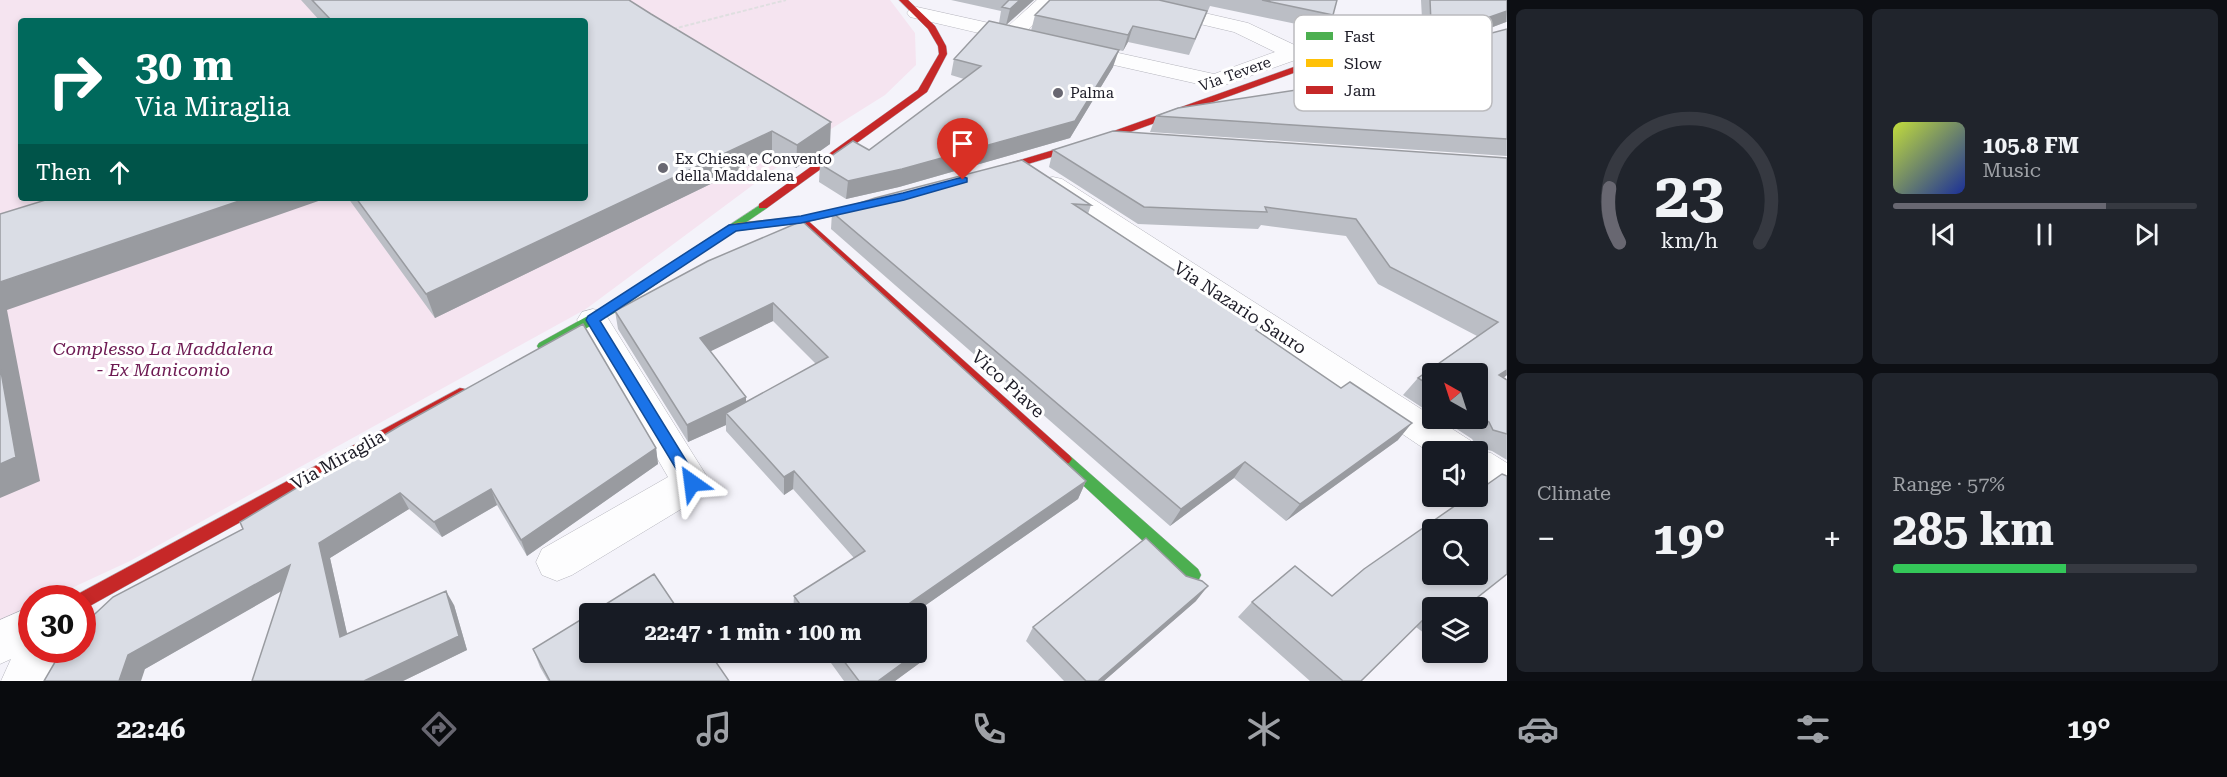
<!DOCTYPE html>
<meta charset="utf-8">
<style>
:root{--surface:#171b24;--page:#20242c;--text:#f1f3f6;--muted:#9ea1a6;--line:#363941;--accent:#686771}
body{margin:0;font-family:"Roboto Serif",serif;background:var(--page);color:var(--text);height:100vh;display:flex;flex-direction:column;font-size:22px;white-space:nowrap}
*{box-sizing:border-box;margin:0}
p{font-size:20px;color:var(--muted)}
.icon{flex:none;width:33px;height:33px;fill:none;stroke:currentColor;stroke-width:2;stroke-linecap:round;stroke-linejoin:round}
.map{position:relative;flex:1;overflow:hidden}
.drawer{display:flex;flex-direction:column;gap:9px;padding:9px;background:#0d0f14;width:720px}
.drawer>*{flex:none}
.guide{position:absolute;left:18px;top:18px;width:570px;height:183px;border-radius:6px;box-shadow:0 3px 9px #0003;background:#00695c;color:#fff;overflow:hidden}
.needle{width:39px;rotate:321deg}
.controls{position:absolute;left:1422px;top:363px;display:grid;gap:12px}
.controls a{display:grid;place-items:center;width:66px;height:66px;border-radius:6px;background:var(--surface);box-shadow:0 3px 9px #0003;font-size:30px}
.speed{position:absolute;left:18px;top:585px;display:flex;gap:12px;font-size:30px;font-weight:700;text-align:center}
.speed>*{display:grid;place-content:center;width:78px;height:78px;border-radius:50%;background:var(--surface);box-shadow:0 3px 9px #0003;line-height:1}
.speed .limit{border:9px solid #d22;background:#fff;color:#111}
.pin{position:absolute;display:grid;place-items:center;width:51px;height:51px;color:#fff;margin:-62px -26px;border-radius:50% 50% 50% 0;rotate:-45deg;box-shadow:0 0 6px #0007}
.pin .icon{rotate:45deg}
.me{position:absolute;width:66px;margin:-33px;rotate:329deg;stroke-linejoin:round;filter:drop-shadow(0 0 4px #0008)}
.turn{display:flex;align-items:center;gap:21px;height:126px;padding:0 18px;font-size:27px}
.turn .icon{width:78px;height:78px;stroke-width:2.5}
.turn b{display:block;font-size:42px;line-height:51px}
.then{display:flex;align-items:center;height:57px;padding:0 18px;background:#0003;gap:12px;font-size:22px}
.big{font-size:45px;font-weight:700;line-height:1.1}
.drawer .tile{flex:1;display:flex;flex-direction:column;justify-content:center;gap:9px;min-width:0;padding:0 21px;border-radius:9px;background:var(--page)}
.drawer .dial{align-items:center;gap:0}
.dial svg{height:156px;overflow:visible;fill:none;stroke:var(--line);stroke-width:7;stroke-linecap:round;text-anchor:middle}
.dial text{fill:var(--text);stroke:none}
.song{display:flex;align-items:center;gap:18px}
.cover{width:72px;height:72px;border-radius:9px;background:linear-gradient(135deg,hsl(70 70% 55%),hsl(230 70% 35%))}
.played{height:6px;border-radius:3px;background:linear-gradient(90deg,var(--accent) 70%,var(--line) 70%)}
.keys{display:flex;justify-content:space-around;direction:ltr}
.heat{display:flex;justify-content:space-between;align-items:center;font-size:33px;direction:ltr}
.charge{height:9px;border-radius:4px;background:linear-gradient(90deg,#34c759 57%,var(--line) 0)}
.drawer .tiles{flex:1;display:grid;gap:9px;grid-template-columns:repeat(2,1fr)}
.trip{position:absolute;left:579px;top:603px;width:348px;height:60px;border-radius:6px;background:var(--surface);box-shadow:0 3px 9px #0003;font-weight:700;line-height:60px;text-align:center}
.tab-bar{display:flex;height:96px;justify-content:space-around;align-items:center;background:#090b0e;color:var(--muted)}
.tab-bar .icon{width:42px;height:42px}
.tab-bar .current{color:var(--accent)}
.tab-bar b{font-size:27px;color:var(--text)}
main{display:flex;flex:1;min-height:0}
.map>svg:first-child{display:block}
.green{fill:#f5e4f0;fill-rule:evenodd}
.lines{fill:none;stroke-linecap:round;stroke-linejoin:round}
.street-casing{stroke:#b5b5bd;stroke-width:1}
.fast-casing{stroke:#b5b5bd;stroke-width:1}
.slow-casing{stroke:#b5b5bd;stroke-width:1}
.jam-casing{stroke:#b5b5bd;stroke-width:1}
.path{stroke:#dfdfe0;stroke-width:2;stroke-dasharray:4 2;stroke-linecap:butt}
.street{fill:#fdfdfe;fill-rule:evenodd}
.fast{fill:#4caf50;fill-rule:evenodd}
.slow{fill:#ffc107;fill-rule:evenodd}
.jam{fill:#c62828;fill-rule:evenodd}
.wall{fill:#bbbec5;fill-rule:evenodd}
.shaded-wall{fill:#999ba0}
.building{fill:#dadde5;stroke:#999ba0;stroke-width:1.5;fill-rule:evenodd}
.route{fill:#1a73e8;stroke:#114b97;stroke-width:1.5}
.poi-dot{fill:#686771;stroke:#fff;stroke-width:2}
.labels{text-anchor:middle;stroke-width:6;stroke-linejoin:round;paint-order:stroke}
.far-street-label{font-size:15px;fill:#1d1c27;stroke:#fff}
.far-poi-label{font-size:15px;fill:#1d1c27;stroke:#fff;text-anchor:start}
.street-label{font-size:18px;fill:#1d1c27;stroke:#fff}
.park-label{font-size:18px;font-style:italic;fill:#6d1952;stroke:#fff}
.key{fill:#fff;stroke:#bbbbbe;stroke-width:1.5}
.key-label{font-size:16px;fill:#1d1c27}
</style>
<main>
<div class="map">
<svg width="1507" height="681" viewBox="0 0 1507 681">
<rect width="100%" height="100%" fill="#f4f3fa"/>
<path class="green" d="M 0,0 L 890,0 L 915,33 L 916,65 L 885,95 L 815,139 L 586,309 L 130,561 L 50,598 L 32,598 L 31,607 L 0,623 ZM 21,21 L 585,21 L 585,198 L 21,198 Z"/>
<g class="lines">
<g class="street-casing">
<path id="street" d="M 1037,0 L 1058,0 L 1026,32 L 1033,34 L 1037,38 L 1033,42 L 1026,44 L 910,17 L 907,13 L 910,9 L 917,7 L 1007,27 Z
M 1112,0 L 1148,0 L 1248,23 L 1301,48 L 1304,53 L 1301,58 L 1216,88 L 1065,54 L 1062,49 L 1065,44 L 1073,43 L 1214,74 L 1275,52 L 1234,32 L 1115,4 Z
M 1053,177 L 1062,179 L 1471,441 L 1475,449 L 1491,453 L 1507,463 L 1507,499 L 1493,494 L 1478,484 L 1478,452 L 1432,452 L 1432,454 L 1044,191 L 1040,185 L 1044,179 Z
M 593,309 L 604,312 L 711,483 L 706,494 L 572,575 L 557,581 L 542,575 L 536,562 L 542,549 L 668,477 L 577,320 L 582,312 Z
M 32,606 L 32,650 L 66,650 L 50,681 L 1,681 L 11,659 L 0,664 L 0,620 Z"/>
</g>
<g class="fast-casing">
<path id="fast" d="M 763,203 L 767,204 L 767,208 L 614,313 L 549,349 L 539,349 L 537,346 L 539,343 L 604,307 Z
M 1064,453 L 1069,455 L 1198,569 L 1201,575 L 1198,581 L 1192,583 L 1186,581 L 1059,463 L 1056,459 L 1059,455 Z"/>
</g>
<g class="slow-casing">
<path id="slow" d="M 876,200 L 880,201 L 880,205 L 801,223 L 735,231 L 729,227 L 735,223 L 801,217 Z"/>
</g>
<g class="jam-casing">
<path id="jam" d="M 899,0 L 908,0 L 935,26 L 946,46 L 947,54 L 927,92 L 767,208 L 759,208 L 759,204 L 918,90 L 939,54 L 938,46 L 928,29 Z
M 1348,52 L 1352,55 L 1351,57 L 1324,62 L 1105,141 L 988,176 L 980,176 L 979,174 L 980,172 L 1097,137 L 1319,58 Z
M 801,217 L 805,218 L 1069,455 L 1072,459 L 1069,463 L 1064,465 L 1059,463 L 797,222 L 795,220 L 797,218 Z
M 460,388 L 465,389 L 467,393 L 465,397 L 88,607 L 82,609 L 82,598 L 74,598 L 76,595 Z"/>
</g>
<path class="path" d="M 673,29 L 786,0"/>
<use href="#street" class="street"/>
<use href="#fast" class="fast"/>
<use href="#slow" class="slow"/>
<use href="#jam" class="jam"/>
</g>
<path class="wall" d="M 301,0 L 629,0 L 830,144 L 796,168 L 772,154 L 435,318 L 348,198 L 585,198 L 585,21 L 320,21 Z
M 951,0 L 1034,0 L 1006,25 L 999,23 L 1001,11 Z
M 1050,0 L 1337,0 L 1333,15 L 1325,30 L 1210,6 L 1189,55 L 1128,42 L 1123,51 L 1031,31 L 1035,15 Z
M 1421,0 L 1507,0 L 1507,22 L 1506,22 L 1477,33 L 1423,38 Z
M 1507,29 L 1507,156 L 1150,132 L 1156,116 L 1328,85 L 1298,79 L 1306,63 L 1488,34 Z
M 954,59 L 1113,67 L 1070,138 L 899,187 L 846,199 L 819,182 L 820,164 L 869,150 L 964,79 L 951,75 Z
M 1053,150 L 1507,158 L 1507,375 L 1503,378 L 1507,380 L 1507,460 L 1492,451 L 1477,447 L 1472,439 L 1440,418 L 1478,418 L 1478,374 L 1432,374 L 1432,414 L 1403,395 L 1418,378 L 1477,336 L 1378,284 L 1346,236 L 1261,225 L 1258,229 L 1138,224 L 1049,167 Z
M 875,198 L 1091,205 L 1088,214 L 1261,327 L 1258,332 L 1398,440 L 1286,521 L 1234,478 L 1170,526 L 831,229 L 832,212 Z
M 708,261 L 1086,481 L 1078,499 L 913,614 L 794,614 L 793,613 L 794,596 L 854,558 L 793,489 L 784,495 L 726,431 L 726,425 L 688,442 L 618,329 L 615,311 ZM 773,321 L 816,364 L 746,402 L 746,397 L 710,351 Z
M 656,448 L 658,464 L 527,556 L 497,505 L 442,537 L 409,509 L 330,558 L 347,634 L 454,605 L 467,650 L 403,681 L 281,591 L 145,669 L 44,681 L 243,529 L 240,522 Z
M 1332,596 L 1432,608 L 1432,633 L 1428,636 L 1416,627 L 1361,681 L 1310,681 L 1238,617 L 1252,602 Z
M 1196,601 L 1104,681 L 1064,681 L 1026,641 L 1033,627 Z
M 533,649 L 729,681 L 548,681 L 540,667 Z
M 823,652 L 916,652 L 921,662 L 895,681 L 844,681 Z"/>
<path class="shaded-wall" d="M 1020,0 L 1034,0 L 1006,25 L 1010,9 Z
M 1507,11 L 1506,22 L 1477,33 L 1487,18 Z
M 1133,26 L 1128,42 L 1123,51 L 1128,35 Z
M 1119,50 L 1113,67 L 1070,138 L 899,187 L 846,199 L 848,181 Z
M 831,122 L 830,144 L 796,168 L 797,145 Z
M 772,131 L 772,154 L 435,318 L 426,294 Z
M 248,198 L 327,198 L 7,310 L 40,481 L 0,498 L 0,282 Z
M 773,303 L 773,321 L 701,356 L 700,338 Z
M 1507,370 L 1507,375 L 1483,393 L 1499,375 Z
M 746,397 L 746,415 L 726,413 L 726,425 L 688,442 L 687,425 Z
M 1412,423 L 1398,440 L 1286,521 L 1300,504 Z
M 656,448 L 658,464 L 527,556 L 521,540 Z
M 1245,462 L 1234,478 L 1170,526 L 1181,509 Z
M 794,471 L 793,489 L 784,495 L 784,477 Z
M 1086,481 L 1078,499 L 913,614 L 896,614 L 897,612 Z
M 491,489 L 497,505 L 442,537 L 434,522 Z
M 400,493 L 409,509 L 330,558 L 351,651 L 340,637 L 319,543 Z
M 290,565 L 301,580 L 145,669 L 141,681 L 119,681 L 128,655 Z
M 1208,586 L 1196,601 L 1104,681 L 1098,681 Z
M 446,591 L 454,605 L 467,650 L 403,681 L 364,681 Z
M 926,646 L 921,662 L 895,681 L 878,681 Z"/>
<path class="building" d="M 312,0 L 629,0 L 651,14 L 831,122 L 797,145 L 772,131 L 426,294 L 356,198 L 585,198 L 585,21 L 332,21 Z
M 1009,0 L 1020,0 L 1010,9 L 1002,7 Z
M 1050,0 L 1159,0 L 1207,11 L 1195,39 L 1133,26 L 1128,35 L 1035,15 Z
M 1262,0 L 1337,0 L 1333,15 Z
M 1430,0 L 1507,0 L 1507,11 L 1487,18 L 1431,23 Z
M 989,21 L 1119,50 L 1075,121 L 902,169 L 848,181 L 820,164 L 853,141 L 869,150 L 981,66 L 954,59 Z
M 1507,29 L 1507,139 L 1156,116 L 1178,108 L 1375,78 L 1306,63 L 1336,53 L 1369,46 L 1488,34 Z
M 1113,131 L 1507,158 L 1507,370 L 1499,375 L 1507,380 L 1507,434 L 1493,430 L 1489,422 L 1478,415 L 1478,374 L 1432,374 L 1432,387 L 1418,378 L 1498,322 L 1390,267 L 1356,219 L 1265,207 L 1267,212 L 1144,207 L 1053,150 Z
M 1022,160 L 1091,205 L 1073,204 L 1261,327 L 1256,330 L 1341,388 L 1350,382 L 1412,423 L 1300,504 L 1245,462 L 1181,509 L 832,212 L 875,198 Z
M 52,198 L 248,198 L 0,282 L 0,214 Z
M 802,221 L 1086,481 L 897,612 L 898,614 L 807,614 L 794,596 L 865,551 L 794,471 L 784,477 L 726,413 L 828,357 L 773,303 L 700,338 L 746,397 L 687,425 L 615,311 L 708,261 Z
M 583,324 L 656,448 L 521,540 L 491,489 L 434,522 L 400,493 L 319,543 L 340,637 L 446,591 L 459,636 L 364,681 L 252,681 L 290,565 L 128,655 L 119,681 L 44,681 L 62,650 L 82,650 L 82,626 L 113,597 L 243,529 L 240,522 L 401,425 Z
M 0,366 L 16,457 L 0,464 Z
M 1502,474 L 1507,476 L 1507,574 L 1464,608 L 1432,608 L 1432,611 L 1361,681 L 1343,681 L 1252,602 L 1295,566 L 1332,596 L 1364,569 L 1469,496 L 1478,496 L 1478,491 ZM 1432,530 L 1478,530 L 1478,574 L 1432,574 Z
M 1146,538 L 1186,576 L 1202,581 L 1208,586 L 1098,681 L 1086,681 L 1033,627 Z
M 654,574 L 681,614 L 590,614 Z
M 590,614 L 590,652 L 709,652 L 729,681 L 550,681 L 533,649 Z
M 916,635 L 926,646 L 878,681 L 859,681 L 837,652 L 916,652 Z"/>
<path class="route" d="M 963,177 L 967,178 L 967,182 L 904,200 L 801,223 L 736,231 L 600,321 L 700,483 L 698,487 L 692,489 L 687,487 L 586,320 L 588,316 L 729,225 L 801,216 L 903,193 Z"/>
<g class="poi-dot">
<circle cx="1058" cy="93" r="6"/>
<circle cx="663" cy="168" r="6"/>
</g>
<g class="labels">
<g class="far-street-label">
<text transform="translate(1235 74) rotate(-20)" y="5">Via Tevere</text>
</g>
<g class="far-poi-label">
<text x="1070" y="98">Palma</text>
<text x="675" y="164">Ex Chiesa e Convento<tspan x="675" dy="17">della Maddalena</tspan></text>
</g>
<g class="street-label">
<text transform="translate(1240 308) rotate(33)" y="6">Via Nazario Sauro</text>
<text transform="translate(1008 384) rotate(42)" y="6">Vico Piave</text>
<text transform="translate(338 460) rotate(-29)" y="6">Via Miraglia</text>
</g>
<g class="park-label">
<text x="163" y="355">Complesso La Maddalena<tspan x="163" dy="21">- Ex Manicomio</tspan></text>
</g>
</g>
<rect x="1294" y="15" width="198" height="96" rx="9" class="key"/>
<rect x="1306" y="32" width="27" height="8" fill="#4caf50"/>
<rect x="1306" y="59" width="27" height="8" fill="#ffc107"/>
<rect x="1306" y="86" width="27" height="8" fill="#c62828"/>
<g class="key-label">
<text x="1344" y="42">Fast</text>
<text x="1344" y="69">Slow</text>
<text x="1344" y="96">Jam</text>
</g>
</svg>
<div class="controls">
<a><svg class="needle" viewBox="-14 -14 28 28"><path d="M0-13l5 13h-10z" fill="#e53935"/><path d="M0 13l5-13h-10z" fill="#9ea1a6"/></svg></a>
<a><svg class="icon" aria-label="sound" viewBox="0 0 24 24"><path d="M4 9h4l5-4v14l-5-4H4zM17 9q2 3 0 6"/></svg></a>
<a><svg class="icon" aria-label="search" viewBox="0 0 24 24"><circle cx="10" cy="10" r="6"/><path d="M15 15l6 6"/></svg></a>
<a><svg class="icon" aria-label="layers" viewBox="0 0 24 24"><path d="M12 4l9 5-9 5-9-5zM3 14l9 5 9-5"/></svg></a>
</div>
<div class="speed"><div class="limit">30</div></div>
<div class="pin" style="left:963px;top:180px;background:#d93025"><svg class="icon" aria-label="arrive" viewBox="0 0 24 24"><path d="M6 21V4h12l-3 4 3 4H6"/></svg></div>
<svg class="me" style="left:692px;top:483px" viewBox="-20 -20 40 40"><path d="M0-17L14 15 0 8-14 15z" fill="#1a73e8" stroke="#fff" stroke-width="4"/></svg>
<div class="trip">22:47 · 1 min · 100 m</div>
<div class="guide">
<div class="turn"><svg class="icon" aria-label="right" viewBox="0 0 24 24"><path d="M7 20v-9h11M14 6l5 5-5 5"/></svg><div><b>30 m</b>Via Miraglia</div></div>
<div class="then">Then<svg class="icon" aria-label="ahead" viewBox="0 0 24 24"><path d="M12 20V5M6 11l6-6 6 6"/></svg></div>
</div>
</div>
<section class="drawer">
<div class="tiles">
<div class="tile dial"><svg viewBox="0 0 100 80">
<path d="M14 69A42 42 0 1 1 86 69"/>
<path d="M14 69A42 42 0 0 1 9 41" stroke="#686771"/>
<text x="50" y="56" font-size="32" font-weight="700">23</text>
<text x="50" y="72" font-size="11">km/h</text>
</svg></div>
<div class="tile">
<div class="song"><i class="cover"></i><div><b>105.8 FM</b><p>Music</p></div></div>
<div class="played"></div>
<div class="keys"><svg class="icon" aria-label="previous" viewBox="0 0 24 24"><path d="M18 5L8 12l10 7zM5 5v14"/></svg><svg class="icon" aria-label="pause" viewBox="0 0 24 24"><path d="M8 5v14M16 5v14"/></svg><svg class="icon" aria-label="next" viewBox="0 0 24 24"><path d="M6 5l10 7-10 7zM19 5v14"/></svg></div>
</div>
<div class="tile"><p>Climate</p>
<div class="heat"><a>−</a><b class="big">19°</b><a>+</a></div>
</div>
<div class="tile"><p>Range · 57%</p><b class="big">285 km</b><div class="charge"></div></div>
</div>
</section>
</main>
<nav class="tab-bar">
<b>22:46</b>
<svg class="icon current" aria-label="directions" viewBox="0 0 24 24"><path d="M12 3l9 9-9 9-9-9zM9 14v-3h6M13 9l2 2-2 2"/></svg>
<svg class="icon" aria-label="music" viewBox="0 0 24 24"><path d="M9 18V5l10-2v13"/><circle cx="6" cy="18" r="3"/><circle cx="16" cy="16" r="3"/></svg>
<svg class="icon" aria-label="phone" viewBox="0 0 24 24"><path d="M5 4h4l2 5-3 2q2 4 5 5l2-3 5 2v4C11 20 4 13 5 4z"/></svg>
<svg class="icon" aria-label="climate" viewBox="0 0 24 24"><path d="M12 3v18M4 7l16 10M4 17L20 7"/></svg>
<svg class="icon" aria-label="car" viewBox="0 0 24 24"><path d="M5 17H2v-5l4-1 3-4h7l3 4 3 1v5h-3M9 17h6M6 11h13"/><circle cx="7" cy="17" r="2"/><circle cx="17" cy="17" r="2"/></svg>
<svg class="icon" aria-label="filters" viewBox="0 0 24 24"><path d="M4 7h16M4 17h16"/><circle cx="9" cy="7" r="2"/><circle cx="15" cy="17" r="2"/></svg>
<b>19°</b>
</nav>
